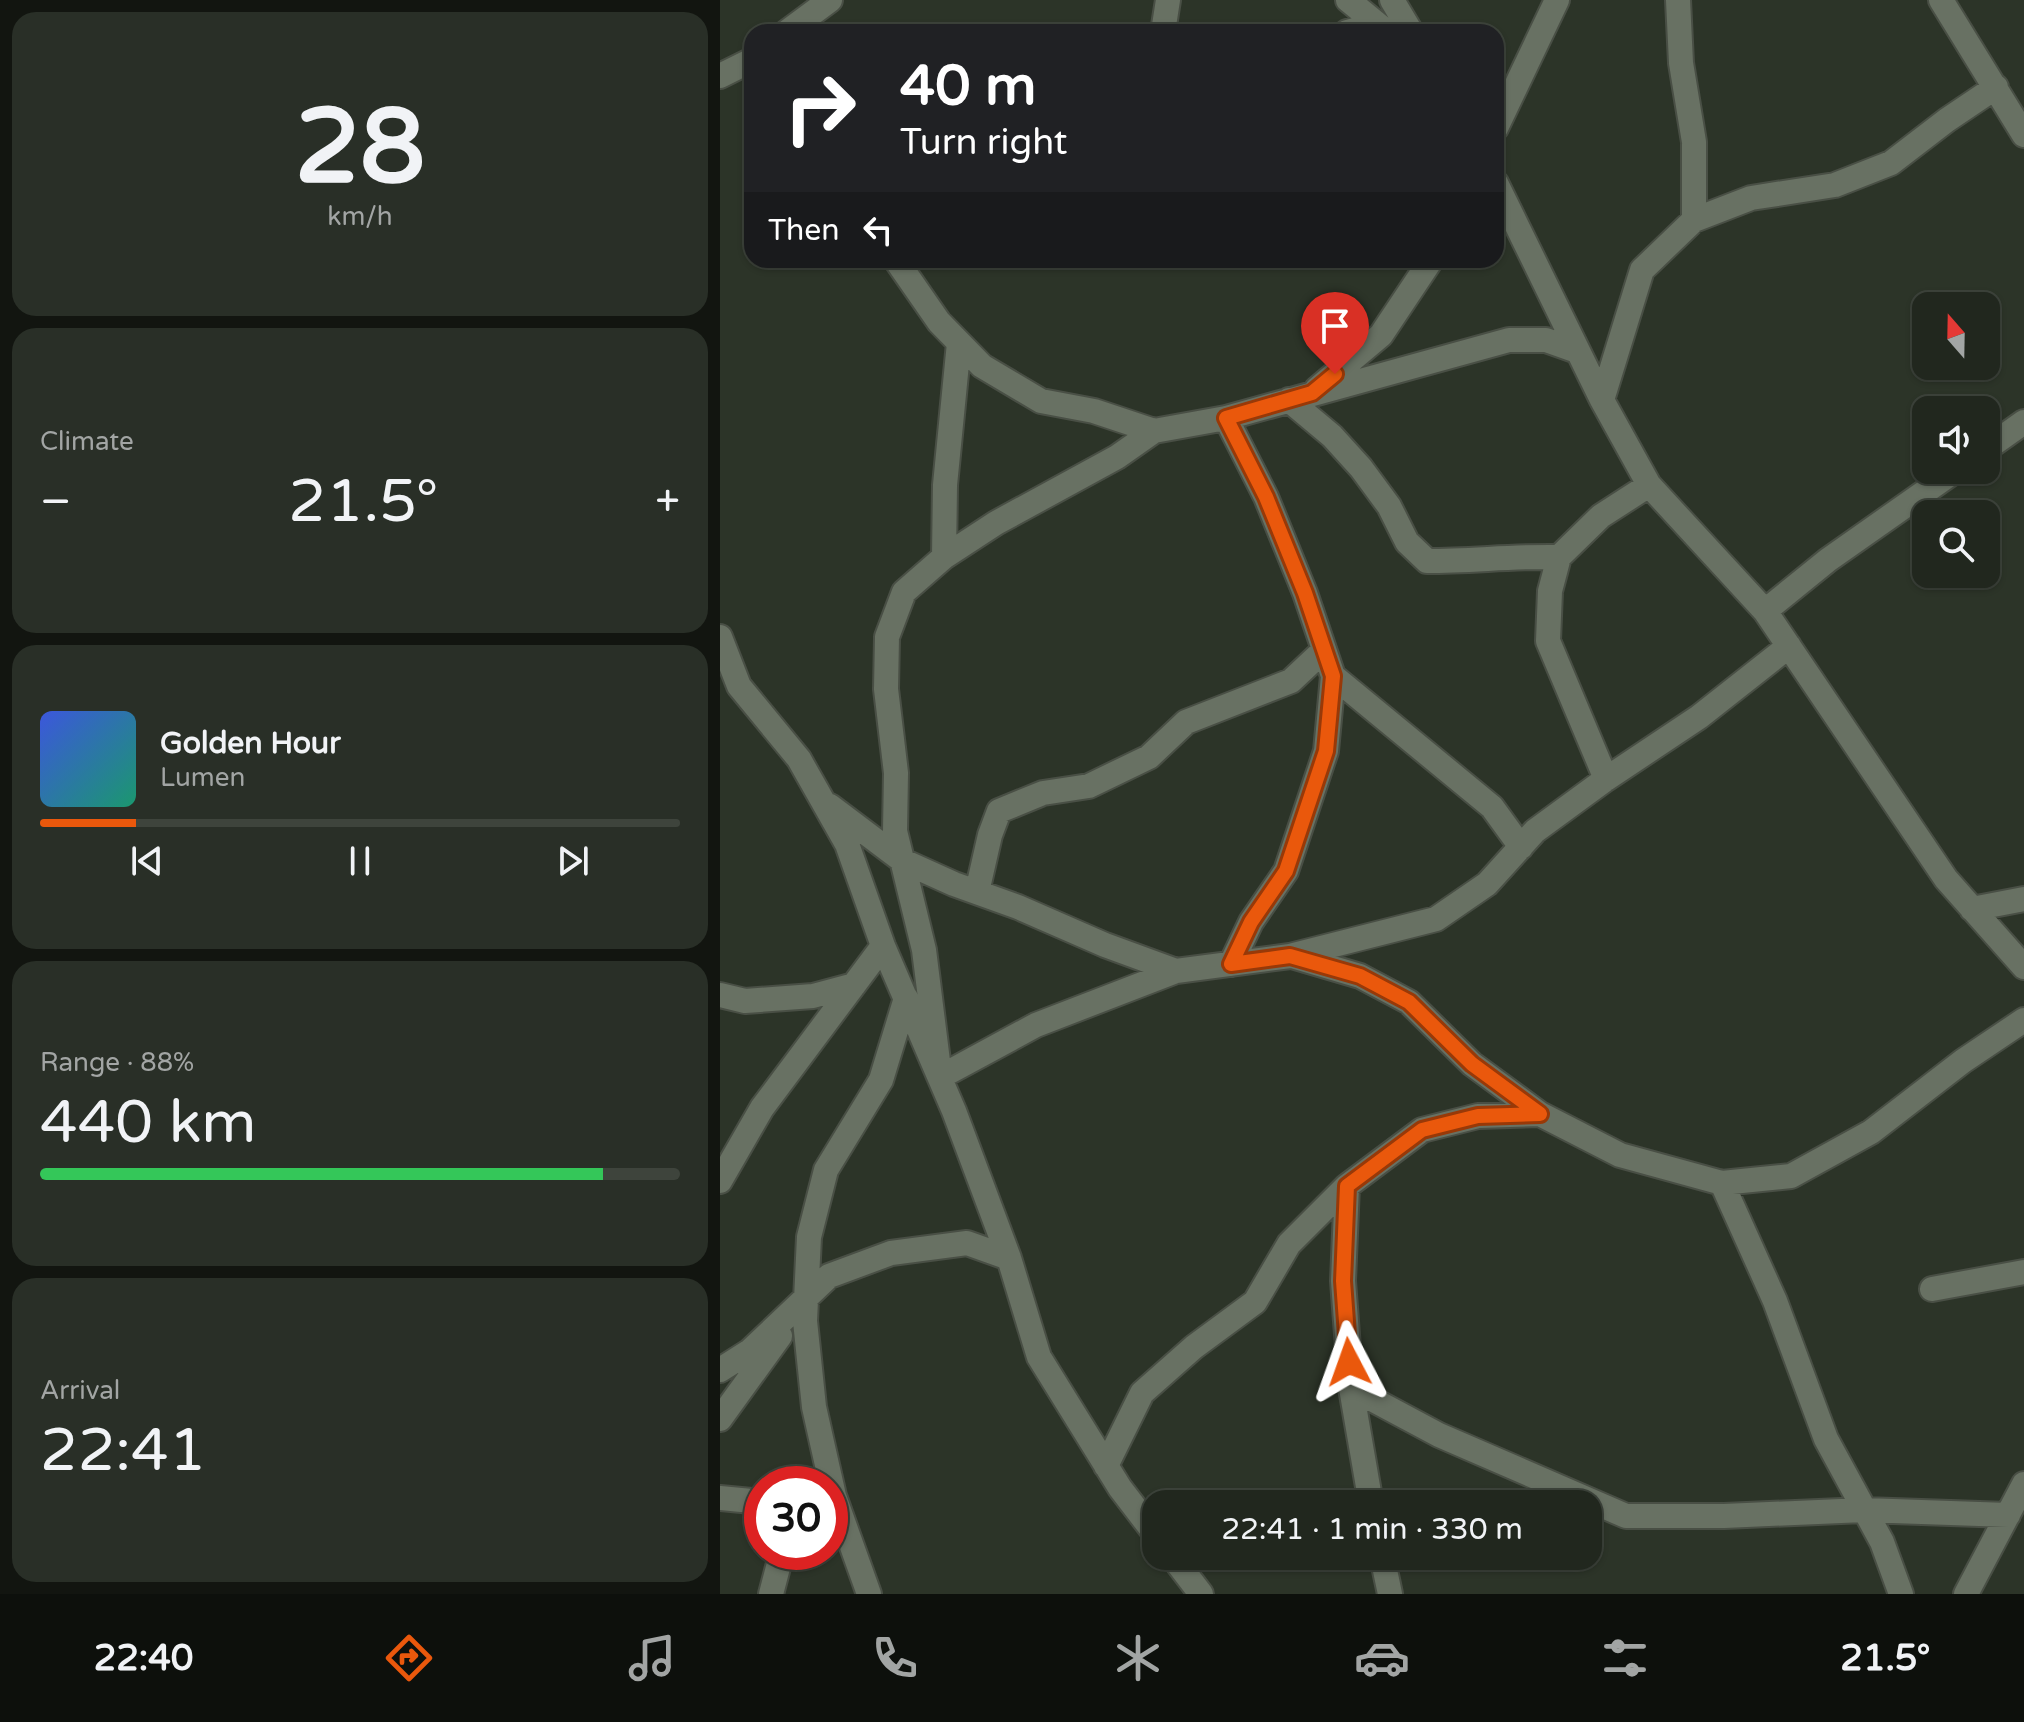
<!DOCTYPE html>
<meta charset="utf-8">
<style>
:root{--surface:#21271e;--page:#292f27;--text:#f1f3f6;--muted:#a2a5a4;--line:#3e443c;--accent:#ea580c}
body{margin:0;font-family:"Varela Round",sans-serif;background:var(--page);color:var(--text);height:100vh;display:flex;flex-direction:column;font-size:30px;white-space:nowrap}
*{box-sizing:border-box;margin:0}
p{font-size:26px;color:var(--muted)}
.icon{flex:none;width:44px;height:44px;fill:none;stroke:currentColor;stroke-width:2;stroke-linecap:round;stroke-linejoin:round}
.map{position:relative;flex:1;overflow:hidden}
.side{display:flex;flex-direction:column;gap:12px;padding:12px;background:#121510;width:720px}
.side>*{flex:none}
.top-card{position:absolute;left:24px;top:24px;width:760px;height:244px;border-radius:24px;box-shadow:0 2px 6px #0004,0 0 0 2px var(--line);background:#202124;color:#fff;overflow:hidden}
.needle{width:52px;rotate:340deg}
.controls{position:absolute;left:1192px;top:292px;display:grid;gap:16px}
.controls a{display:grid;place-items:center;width:88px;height:88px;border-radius:16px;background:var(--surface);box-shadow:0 2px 6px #0004,0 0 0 2px var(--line);font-size:40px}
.speed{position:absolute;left:24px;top:1466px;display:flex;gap:16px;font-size:40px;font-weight:700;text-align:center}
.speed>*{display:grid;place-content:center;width:104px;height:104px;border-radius:50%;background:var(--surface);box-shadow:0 2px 6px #0004,0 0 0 2px var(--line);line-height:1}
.speed .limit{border:12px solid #d22;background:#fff;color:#111}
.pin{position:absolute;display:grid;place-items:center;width:68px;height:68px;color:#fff;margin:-82px -34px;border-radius:50% 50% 50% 0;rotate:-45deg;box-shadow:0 0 8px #0007}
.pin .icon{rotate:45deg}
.me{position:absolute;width:88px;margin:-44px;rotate:356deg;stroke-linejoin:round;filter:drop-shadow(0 0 6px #0008)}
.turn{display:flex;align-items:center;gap:28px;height:168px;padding:0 24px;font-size:36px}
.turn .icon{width:104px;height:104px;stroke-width:2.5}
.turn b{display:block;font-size:56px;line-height:68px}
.then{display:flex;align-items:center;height:76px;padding:0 24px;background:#0003;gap:16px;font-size:30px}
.big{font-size:60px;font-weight:600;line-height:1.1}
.side .tile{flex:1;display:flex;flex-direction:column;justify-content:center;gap:12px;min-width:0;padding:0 28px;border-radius:24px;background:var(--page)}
.side .dial{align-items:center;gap:0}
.dial b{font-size:104px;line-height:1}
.song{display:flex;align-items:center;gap:24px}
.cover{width:96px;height:96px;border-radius:12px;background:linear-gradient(135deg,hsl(230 70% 55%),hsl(160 70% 35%))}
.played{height:8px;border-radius:4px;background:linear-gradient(90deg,var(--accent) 15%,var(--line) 15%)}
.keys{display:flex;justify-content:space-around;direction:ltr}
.heat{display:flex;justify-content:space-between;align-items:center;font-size:44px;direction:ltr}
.charge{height:12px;border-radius:6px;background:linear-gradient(90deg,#34c759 88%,var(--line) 0)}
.trip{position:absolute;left:422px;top:1490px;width:460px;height:80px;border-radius:24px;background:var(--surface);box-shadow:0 2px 6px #0004,0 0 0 2px var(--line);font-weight:600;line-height:80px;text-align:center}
.dock{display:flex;height:128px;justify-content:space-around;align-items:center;background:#0d100c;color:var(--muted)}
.dock .icon{width:56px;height:56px}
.dock .on{color:var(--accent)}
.dock b{font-size:36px;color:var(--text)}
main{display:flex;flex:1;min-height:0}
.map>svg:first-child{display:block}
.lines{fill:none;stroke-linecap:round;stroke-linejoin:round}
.minor-casing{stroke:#494f45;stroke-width:28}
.minor{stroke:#687163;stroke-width:24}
.route-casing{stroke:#983908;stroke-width:20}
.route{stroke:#ea580c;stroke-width:14}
</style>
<main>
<section class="side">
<div class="tile dial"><b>28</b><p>km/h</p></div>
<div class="tile"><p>Climate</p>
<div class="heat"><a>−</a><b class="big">21.5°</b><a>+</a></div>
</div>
<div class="tile">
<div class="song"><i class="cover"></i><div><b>Golden Hour</b><p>Lumen</p></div></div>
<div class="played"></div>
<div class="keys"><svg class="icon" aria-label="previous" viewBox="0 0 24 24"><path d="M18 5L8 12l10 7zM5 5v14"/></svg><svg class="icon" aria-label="pause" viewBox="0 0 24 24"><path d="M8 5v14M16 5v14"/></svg><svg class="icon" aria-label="next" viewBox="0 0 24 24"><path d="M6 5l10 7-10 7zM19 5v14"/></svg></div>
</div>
<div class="tile"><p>Range · 88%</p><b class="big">440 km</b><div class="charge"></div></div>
<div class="tile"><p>Arrival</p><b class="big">22:41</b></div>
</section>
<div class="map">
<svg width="1304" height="1594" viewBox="0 0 1304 1594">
<rect width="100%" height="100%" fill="#2c3428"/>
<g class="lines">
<g class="minor-casing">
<path id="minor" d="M 628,0 L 667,32
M 672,0 L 691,32
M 958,0 L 961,63 L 974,142 L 974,220
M 1221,0 L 1304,135
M 67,32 L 110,0
M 443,32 L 448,0
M 627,32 L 656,24
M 0,76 L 32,60
M 776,128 L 837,0
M 776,183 L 882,400 L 929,485 L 1045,611 L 1226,879 L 1304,967
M 176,260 L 219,322 L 262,366 L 321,401 L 374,411 L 434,431 L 506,418 L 789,340 L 826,340 L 857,351
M 597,389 L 661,335 L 711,260
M 569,400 L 612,436 L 641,468 L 669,506 L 687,542 L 707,561 C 752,561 795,556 839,557
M 882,400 L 922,270 L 974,220 L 1031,198 L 1115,185 L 1171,163 L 1227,120 L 1276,87
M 506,418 L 546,497 L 585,593 L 613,676 L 606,751 L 566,871 L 531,922 L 511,964
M 434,431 L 397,457 L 276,523 L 224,557 L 184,592 L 167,637 L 166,689 L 176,773 L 175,831 L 204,950 L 220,1077 L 316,1025 L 456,971 L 570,956 L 716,919 L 767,884 L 815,831 L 886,779 L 979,717 L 1069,646
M 1266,449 L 1304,422
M 224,557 L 225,485 L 239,343
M 1045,611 L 1108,560 L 1236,470
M 0,637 L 19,686 L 79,759 L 127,844 L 163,946 L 234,1111 L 289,1258 L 319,1357 L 400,1488 L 436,1535
M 613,676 L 772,807 L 801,847
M 886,779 L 828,641 L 830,591 L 839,557 L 881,516 L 929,485
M 110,806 L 183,861 L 234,884 L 298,907 L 385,945 L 456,971
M 257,892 L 270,835 L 279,811 L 323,793 L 369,786 L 429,757 L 466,722 L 571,681 L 604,650
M 1252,909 L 1304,899
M 572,956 L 640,976 L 689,1002 L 752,1064 L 820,1114 L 900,1155 L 1002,1183 L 1071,1176 L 1151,1132 L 1243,1061 L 1304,1020
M 0,995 L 25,1001 L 93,996 L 134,985
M 0,1181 L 42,1108 L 163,946
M 1002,1183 L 1055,1301 L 1106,1439 L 1162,1542 L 1181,1594
M 627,1186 L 623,1281 L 631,1388 L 651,1504
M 1212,1289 L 1304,1272
M 0,1370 L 30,1351 L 109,1276 L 171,1253 L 247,1243 L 289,1258
M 631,1388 L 719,1435 L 906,1516 L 1004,1516 L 1144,1510 L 1288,1515
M 0,1419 L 60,1336
M 386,1466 L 422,1393 L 474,1347 L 535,1302 L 569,1244 L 627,1186 L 702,1130 L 758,1116 L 820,1114
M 0,1498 L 42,1502
M 452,1556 L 481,1594
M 662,1556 L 670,1594
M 51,1594 L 62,1552
M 149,1594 L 114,1496 L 94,1407 L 85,1321 L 89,1237 L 106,1170 L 161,1080 L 186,998
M 1246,1594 L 1304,1484"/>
</g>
<use href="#minor" class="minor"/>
</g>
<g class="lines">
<g class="route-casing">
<path id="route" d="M 615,374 L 592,393 L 506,418 L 546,497 L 585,593 L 613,676 L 606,751 L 566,871 L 531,922 L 511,964 L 570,956 L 640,976 L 689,1002 L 752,1064 L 820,1114 L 758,1116 L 702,1130 L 627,1186 L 623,1281 L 629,1362"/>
</g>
<use href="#route" class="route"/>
</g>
</svg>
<div class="controls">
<a><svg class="needle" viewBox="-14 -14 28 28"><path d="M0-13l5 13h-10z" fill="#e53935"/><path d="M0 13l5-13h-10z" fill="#a2a5a4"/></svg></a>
<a><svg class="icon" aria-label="sound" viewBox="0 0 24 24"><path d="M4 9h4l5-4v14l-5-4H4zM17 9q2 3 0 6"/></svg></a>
<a><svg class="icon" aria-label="search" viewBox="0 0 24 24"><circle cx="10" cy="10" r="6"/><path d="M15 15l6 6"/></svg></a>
</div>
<div class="speed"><div class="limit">30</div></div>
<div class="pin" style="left:615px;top:374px;background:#d93025"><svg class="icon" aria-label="arrive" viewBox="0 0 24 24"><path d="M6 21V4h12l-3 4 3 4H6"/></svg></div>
<svg class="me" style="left:629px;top:1362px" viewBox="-20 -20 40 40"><path d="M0-17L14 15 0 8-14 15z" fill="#ea580c" stroke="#fff" stroke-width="4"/></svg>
<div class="trip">22:41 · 1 min · 330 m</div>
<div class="top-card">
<div class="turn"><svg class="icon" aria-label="right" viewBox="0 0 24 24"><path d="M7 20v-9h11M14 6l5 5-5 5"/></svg><div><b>40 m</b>Turn right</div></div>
<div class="then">Then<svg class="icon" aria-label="left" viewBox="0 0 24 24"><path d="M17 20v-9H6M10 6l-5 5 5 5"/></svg></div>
</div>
</div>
</main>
<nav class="dock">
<b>22:40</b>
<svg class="icon on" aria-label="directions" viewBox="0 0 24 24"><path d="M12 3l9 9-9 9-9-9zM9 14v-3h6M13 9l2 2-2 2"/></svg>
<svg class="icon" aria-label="music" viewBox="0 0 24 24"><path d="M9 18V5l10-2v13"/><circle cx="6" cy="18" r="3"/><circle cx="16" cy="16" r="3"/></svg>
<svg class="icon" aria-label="phone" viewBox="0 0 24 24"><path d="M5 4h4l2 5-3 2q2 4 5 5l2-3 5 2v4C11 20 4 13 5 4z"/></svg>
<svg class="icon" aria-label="climate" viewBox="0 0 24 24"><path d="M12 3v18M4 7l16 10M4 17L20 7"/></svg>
<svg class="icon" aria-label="car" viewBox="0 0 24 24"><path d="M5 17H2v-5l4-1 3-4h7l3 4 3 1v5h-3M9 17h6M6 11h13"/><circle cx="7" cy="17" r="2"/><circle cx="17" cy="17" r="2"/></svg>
<svg class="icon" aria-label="filters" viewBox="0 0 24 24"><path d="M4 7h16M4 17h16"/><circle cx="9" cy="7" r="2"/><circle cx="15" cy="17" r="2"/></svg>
<b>21.5°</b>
</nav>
